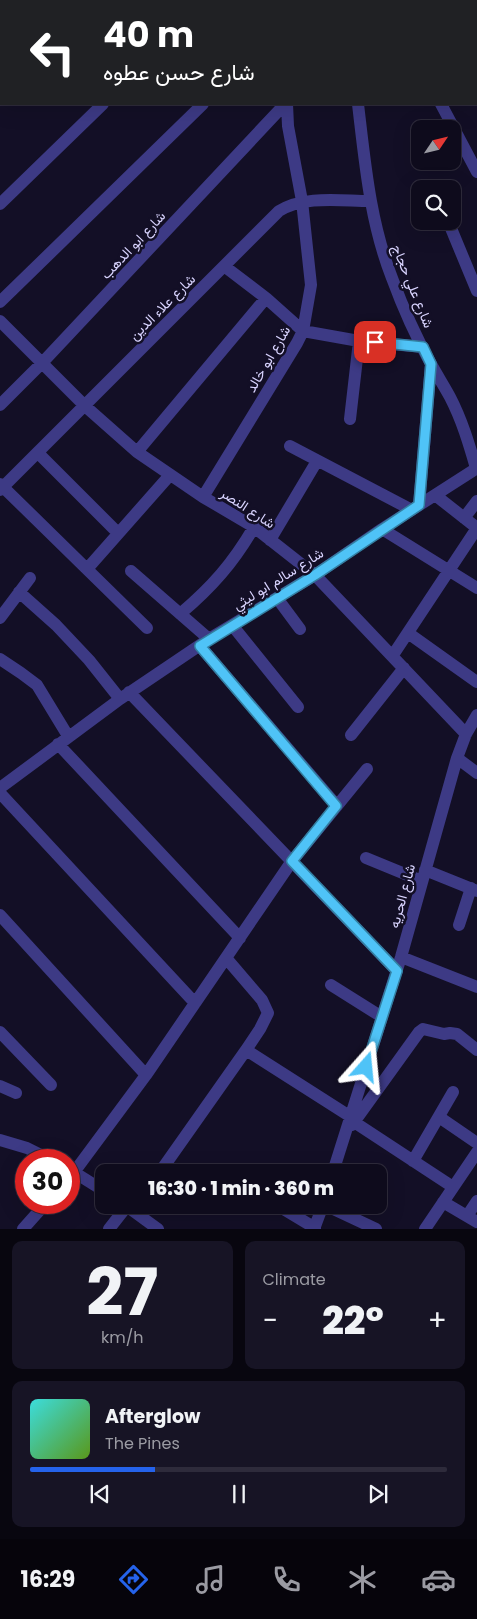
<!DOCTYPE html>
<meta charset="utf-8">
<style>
:root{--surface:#0e0b1c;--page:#171425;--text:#f1f3f6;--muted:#9b9ba3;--line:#2e2b3b;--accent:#2563eb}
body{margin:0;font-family:Poppins,Vazirmatn,sans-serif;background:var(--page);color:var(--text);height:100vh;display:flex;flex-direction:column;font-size:19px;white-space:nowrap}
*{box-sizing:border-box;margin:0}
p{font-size:16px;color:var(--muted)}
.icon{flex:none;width:28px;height:28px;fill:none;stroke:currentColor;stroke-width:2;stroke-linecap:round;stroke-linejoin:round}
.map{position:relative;height:1229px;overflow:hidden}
.drawer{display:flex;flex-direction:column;gap:12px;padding:12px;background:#08060f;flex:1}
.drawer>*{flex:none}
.guide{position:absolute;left:0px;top:0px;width:478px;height:105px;box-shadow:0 5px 20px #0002,0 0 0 1px var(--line);background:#202124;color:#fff;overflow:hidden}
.needle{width:32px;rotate:55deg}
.controls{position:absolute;left:411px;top:120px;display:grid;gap:10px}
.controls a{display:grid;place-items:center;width:50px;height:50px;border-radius:10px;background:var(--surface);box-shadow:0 5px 20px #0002,0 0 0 1px var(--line);font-size:25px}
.speed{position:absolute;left:15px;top:1149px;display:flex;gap:10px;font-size:25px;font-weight:700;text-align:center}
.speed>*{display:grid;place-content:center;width:65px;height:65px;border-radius:50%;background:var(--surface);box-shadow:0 5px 20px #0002,0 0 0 1px var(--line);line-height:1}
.speed .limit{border:8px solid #d22;background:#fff;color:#111}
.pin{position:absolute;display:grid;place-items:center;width:42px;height:42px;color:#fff;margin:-21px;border-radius:10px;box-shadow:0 2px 8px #0006}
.me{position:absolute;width:55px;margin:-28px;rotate:18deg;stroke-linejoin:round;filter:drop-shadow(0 0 4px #0008)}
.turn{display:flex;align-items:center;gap:18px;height:105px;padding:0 20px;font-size:22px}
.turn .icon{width:65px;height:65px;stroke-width:2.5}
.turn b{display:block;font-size:35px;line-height:42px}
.big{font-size:38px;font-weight:800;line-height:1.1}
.drawer .card{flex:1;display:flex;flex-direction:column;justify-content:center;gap:8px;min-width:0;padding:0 18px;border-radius:10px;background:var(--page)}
.drawer .dial{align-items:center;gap:0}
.dial b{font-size:65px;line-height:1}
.song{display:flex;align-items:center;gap:15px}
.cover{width:60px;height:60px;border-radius:8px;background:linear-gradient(135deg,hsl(180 70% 55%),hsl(90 70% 35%))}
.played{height:5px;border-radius:2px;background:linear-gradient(90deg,var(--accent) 30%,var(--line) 30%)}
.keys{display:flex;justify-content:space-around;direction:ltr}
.heat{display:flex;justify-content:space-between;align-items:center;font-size:28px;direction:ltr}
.drawer .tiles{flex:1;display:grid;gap:12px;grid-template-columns:1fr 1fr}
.card:last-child{grid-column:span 2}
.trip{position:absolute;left:95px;top:1164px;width:292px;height:50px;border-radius:10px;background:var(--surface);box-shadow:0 5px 20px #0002,0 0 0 1px var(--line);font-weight:800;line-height:50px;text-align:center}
.tab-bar{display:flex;height:80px;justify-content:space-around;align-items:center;background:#06040b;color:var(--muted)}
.tab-bar .icon{width:35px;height:35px}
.tab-bar .selected{color:var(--accent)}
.tab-bar b{font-size:22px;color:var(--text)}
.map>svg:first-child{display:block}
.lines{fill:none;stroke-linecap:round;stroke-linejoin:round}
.minor{stroke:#3d3a85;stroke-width:12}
.motorway{stroke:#ff4fa3;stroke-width:15}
.route-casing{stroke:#337fa1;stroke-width:12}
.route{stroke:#4fc3f7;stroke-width:9}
.labels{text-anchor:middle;stroke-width:5;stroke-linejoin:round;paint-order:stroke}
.street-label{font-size:14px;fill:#d9d4ff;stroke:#130f26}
</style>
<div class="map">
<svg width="477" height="1229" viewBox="0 0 477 1229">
<rect width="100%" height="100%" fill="#130f26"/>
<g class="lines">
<path class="minor" d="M 67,0 L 77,1
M 301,0 L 301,1
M 51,1 L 52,0
M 287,1 L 287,0
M 0,65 L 1,63
M 476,89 L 477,90
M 358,104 C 365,163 370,222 392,278 C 403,308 416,337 431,364 C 437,375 444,386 450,397 C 462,420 469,444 476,468
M 441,104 L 477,172
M 0,204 L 103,104
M 448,221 L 477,291
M 224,266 L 266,298 L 303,331 L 359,341 L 423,347
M 0,302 L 203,104
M 0,321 L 85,406 L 137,452 L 203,497 L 254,527 L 315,575 L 466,734
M 0,405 L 42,363 L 285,104
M 350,419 L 359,341
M 290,446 L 412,510
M 137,452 L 266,298
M 38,453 L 118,533
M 0,484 L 147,628
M 0,490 L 279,211 C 305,195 341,201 370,201
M 435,495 L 477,528
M 203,497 L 297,343 L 303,331 L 311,285 L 302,201 L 288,126 L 287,104
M 419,505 L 431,364
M 464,518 L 477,501
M 382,529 L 477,588
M 270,540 L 317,461
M 87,569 L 170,475
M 131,571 L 209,639
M 19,592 L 56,625 L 89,660 L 120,699
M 277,598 L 300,629
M 180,614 C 212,587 233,563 254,527
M 0,618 L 30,578
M 232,625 L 298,707
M 408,633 L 477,682
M 200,646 L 337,806
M 393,655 L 477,528
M 0,659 L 21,673 L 37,685 L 68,736
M 129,692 L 397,971
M 351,735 L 404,668
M 58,744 L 240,938
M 457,758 L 477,773
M 0,788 L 120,699 L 209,639 L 315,575 L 382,529 L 477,468
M 0,793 L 195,1003
M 366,858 L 422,881
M 425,870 L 477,891
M 0,915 L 146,1075
M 459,925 L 471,888
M 401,957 L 477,987
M 331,985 L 382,1017
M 0,1032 L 51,1085
M 246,1050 L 351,1117
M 0,1086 L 16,1093
M 439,1117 L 477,1143
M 354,1122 L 453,1187
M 352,1125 L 419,1032 L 423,1029 L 444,1034 L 450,1033 L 457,1034 L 477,1050
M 0,1140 L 27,1148 L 51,1160
M 413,1161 L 453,1092
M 69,1169 L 104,1191
M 160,1172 L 246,1050 L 260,1029 L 268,1013 L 262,1000 L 226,958
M 333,1172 L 401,957 L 457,758 L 466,734 L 477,715
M 69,1179 L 146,1075 L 292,861 L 367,769
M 443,1202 L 477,1222
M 125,1205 L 158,1229
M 277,1205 L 315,1228
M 325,1205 L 376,1229
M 467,1216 L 477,1201
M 23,1229 L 47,1202
M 109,1229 L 127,1206
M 314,1229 L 323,1205
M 425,1229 L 477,1152"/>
<path class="motorway" d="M 444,0 L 445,1
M 476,42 L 477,43"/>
</g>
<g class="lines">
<g class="route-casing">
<path id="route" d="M 366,1067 L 397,971 L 292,861 L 336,806 L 200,646 L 315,575 L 419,505 L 431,364 L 423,347 L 375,342"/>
</g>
<use href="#route" class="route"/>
</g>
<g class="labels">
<g class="street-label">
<text transform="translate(133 245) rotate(-47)" y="5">شارع ابو الدهب</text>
<text transform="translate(413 286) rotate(68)" y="5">شارع علي حجاج</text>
<text transform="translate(162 307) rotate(-45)" y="5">شارع علاء الدين</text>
<text transform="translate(268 359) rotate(-60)" y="5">شارع ابو خالد</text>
<text transform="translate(248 508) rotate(33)" y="5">شارع النصر</text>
<text transform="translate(278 579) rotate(-32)" y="5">شارع سالم ابو ليثي</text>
<text transform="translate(402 896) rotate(-75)" y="5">شارع الحريه</text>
</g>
</g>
</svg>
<div class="controls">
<a><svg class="needle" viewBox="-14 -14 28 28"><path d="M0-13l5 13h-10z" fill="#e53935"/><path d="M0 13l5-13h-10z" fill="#9b9ba3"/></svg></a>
<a><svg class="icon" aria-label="search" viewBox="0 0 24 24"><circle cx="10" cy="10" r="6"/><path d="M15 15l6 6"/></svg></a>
</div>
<div class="speed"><div class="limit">30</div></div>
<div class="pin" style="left:375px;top:342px;background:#d93025"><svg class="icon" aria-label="arrive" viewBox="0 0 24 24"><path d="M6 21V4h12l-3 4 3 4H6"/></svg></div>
<svg class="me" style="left:366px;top:1067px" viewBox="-20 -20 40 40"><path d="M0-17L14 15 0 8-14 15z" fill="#4fc3f7" stroke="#fff" stroke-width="4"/></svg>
<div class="trip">16:30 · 1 min · 360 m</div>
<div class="guide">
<div class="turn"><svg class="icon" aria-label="left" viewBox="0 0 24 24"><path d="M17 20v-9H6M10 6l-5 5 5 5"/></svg><div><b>40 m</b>شارع حسن عطوه</div></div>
</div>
</div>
<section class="drawer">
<div class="tiles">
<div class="card dial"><b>27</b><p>km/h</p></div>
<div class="card"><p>Climate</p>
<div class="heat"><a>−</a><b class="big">22°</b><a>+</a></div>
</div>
<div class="card">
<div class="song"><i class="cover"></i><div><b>Afterglow</b><p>The Pines</p></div></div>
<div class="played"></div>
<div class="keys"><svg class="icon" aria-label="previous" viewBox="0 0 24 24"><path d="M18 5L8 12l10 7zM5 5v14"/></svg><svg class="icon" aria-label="pause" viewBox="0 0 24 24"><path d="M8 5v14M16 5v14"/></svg><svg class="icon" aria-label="next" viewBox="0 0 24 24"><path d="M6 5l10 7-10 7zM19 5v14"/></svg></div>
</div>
</div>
</section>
<nav class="tab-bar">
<b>16:29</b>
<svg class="icon selected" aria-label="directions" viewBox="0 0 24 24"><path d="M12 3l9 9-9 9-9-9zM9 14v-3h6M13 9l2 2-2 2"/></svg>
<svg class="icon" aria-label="music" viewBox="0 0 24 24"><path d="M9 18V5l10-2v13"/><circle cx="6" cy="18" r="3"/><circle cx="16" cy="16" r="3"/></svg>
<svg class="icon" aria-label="phone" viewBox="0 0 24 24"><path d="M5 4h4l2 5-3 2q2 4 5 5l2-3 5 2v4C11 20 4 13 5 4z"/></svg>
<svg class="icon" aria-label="climate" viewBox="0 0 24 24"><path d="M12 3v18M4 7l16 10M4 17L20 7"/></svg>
<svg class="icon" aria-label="car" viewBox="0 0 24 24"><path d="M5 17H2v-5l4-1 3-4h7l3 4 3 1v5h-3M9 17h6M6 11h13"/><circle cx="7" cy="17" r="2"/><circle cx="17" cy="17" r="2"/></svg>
</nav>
